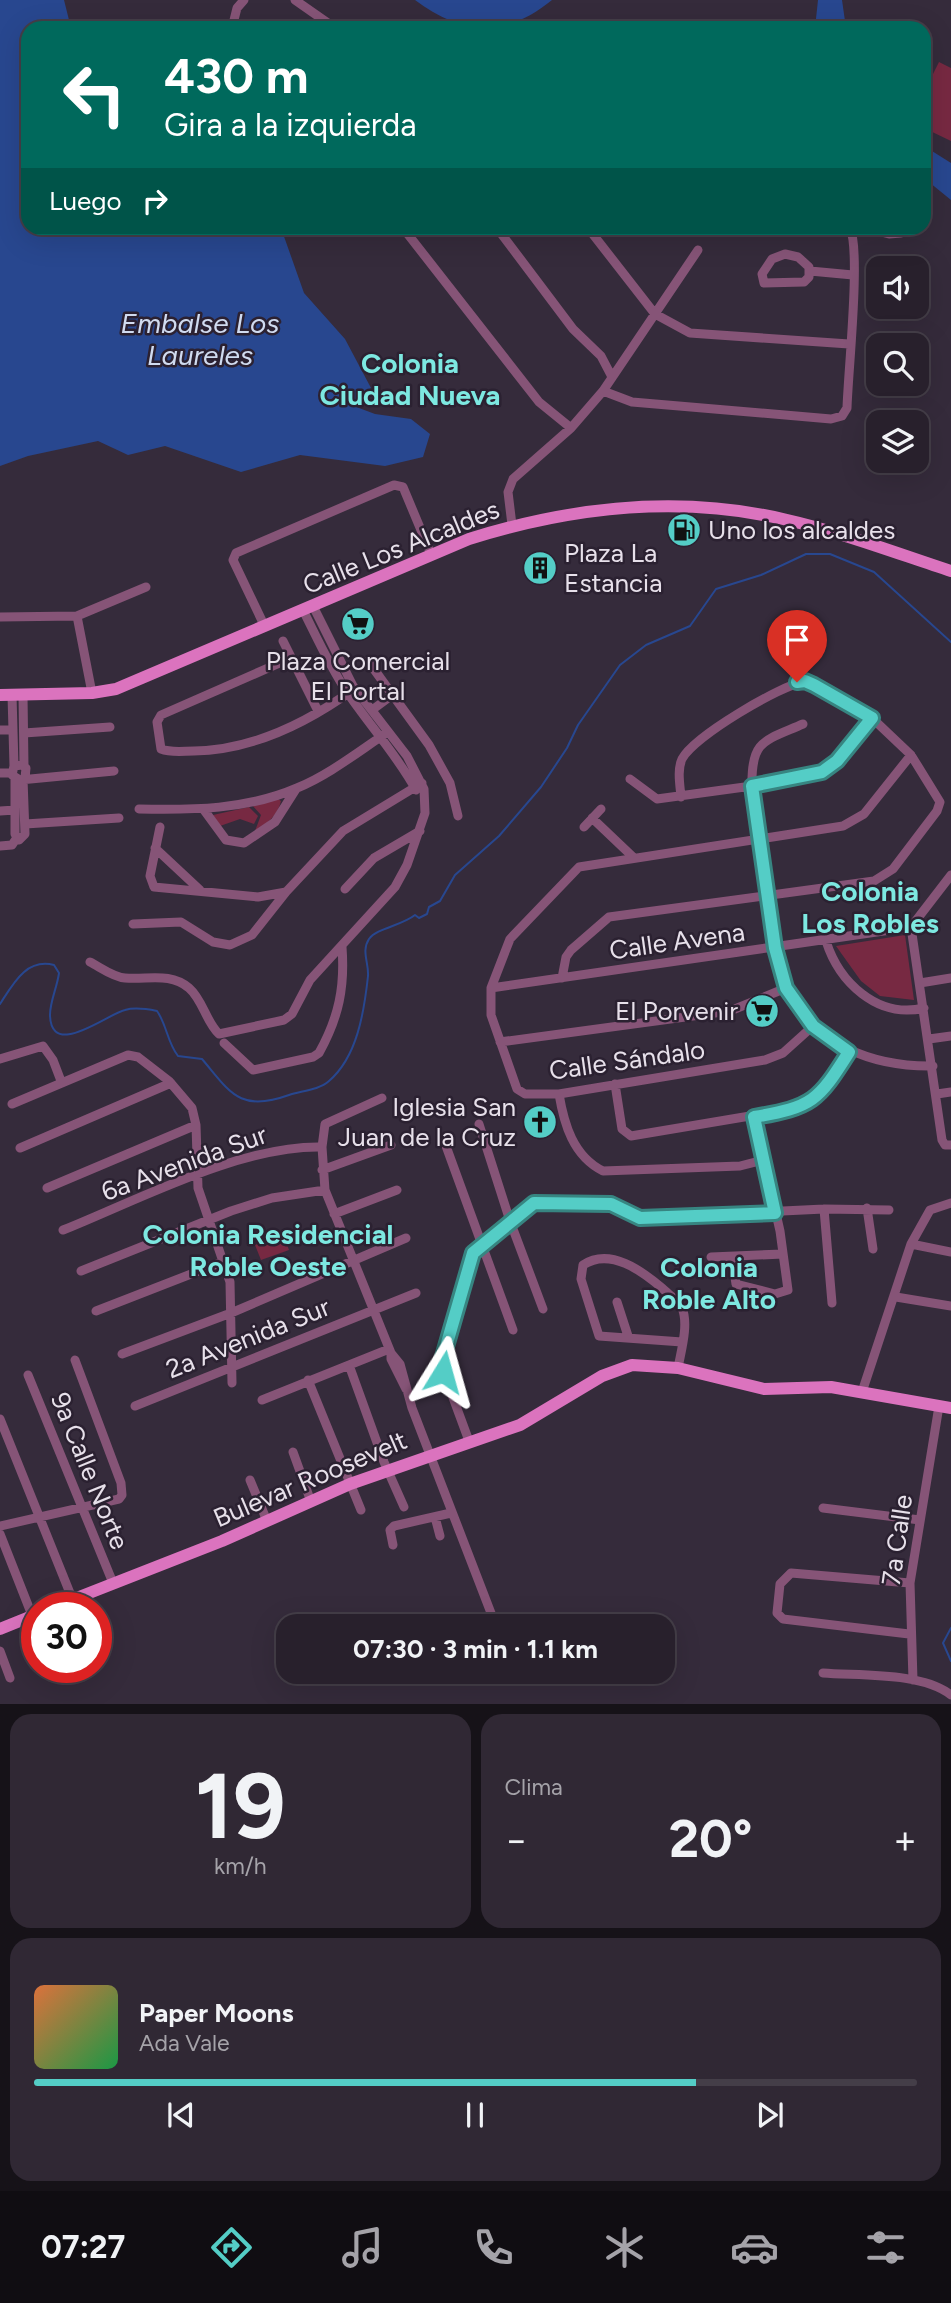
<!DOCTYPE html>
<html lang="es">
<meta charset="utf-8">
<style>
:root{--surface:#28202c;--page:#302834;--text:#f1f3f6;--muted:#a5a3a9;--line:#443e48;--accent:#54cdc6}
body{margin:0;font-family:Figtree,sans-serif;background:var(--page);color:var(--text);height:100vh;display:flex;flex-direction:column;font-size:26px;white-space:nowrap}
*{box-sizing:border-box;margin:0}
p{font-size:23px;color:var(--muted)}
.icon{flex:none;width:38px;height:38px;fill:none;stroke:currentColor;stroke-width:2;stroke-linecap:round;stroke-linejoin:round}
.map{position:relative;height:1704px;overflow:hidden}
.sheet{display:flex;flex-direction:column;gap:10px;padding:10px;background:#161218;flex:1}
.sheet>*{flex:none}
.hud{position:absolute;left:21px;top:21px;width:910px;height:214px;border-radius:21px;box-shadow:0 7px 28px #0002,0 0 0 2px var(--line);background:#00695c;color:#fff;overflow:hidden}
.controls{position:absolute;left:866px;top:256px;display:grid;gap:14px}
.controls a{display:grid;place-items:center;width:63px;height:63px;border-radius:14px;background:var(--surface);box-shadow:0 7px 28px #0002,0 0 0 2px var(--line);font-size:35px}
.speed{position:absolute;left:21px;top:1592px;display:flex;gap:14px;font-size:35px;font-weight:700;text-align:center}
.speed>*{display:grid;place-content:center;width:91px;height:91px;border-radius:50%;background:var(--surface);box-shadow:0 7px 28px #0002,0 0 0 2px var(--line);line-height:1}
.speed .limit{border:10px solid #d22;background:#fff;color:#111}
.pin{position:absolute;display:grid;place-items:center;width:60px;height:60px;color:#fff;margin:-72px -30px;border-radius:50% 50% 50% 0;rotate:-45deg;box-shadow:0 0 7px #0007}
.pin .icon{rotate:45deg}
.me{position:absolute;width:77px;margin:-38px;rotate:8deg;stroke-linejoin:round;filter:drop-shadow(0 0 5px #0008)}
.turn{display:flex;align-items:center;gap:24px;height:147px;padding:0 28px;font-size:32px}
.turn .icon{width:91px;height:91px;stroke-width:2.5}
.turn b{display:block;font-size:49px;line-height:60px}
.then{display:flex;align-items:center;height:66px;padding:0 28px;background:#0003;gap:14px;font-size:26px}
.big{font-size:52px;font-weight:700;line-height:1.1}
.sheet .card{flex:1;display:flex;flex-direction:column;justify-content:center;gap:10px;min-width:0;padding:0 24px;border-radius:21px;background:var(--page)}
.sheet .dial{align-items:center;gap:0}
.dial b{font-size:91px;line-height:1}
.song{display:flex;align-items:center;gap:21px}
.cover{width:84px;height:84px;border-radius:10px;background:linear-gradient(135deg,hsl(20 70% 55%),hsl(140 70% 35%))}
.played{height:7px;border-radius:4px;background:linear-gradient(90deg,var(--accent) 75%,var(--line) 75%)}
.keys{display:flex;justify-content:space-around;direction:ltr}
.heat{display:flex;justify-content:space-between;align-items:center;font-size:38px;direction:ltr}
.sheet .tiles{flex:1;display:grid;gap:10px;grid-template-columns:1fr 1fr}
.card:last-child{grid-column:span 2}
.trip{position:absolute;left:276px;top:1614px;width:399px;height:70px;border-radius:21px;background:var(--surface);box-shadow:0 7px 28px #0002,0 0 0 2px var(--line);font-weight:700;line-height:70px;text-align:center}
.menu{display:flex;height:112px;justify-content:space-around;align-items:center;background:#100d12;color:var(--muted)}
.menu .icon{width:49px;height:49px}
.menu .active{color:var(--accent)}
.menu b{font-size:32px;color:var(--text)}
.map>svg:first-child{display:block}
.green{fill:#772942}
.water{fill:#28478f}
.lines{fill:none;stroke-linecap:round;stroke-linejoin:round}
.stream{stroke:#28478f;stroke-width:2}
.minor{stroke:#865477;stroke-width:9}
.major{stroke:#db73be;stroke-width:12}
.route-casing{stroke:#378581;stroke-width:18}
.route{stroke:#54cdc6;stroke-width:12}
.labels{text-anchor:middle;stroke-width:5;stroke-linejoin:round;paint-order:stroke}
.poi-label{font-size:26px;fill:#e7e0ea;stroke:#2b2131;text-anchor:start}
.street-label{font-size:26px;fill:#e7e0ea;stroke:#2b2131}
.water-label{font-size:28px;font-style:italic;fill:#d0dbf0;stroke:#2b2131}
.neighbourhood-label{font-size:28px;font-weight:bold;fill:#7de8e1;stroke:#2b2131}
</style>
<div class="map">
<svg width="951" height="1705" viewBox="0 0 951 1705">
<rect width="100%" height="100%" fill="#352b3b"/>
<path class="green" d="M 939,62 L 951,68 L 951,141 L 924,128 L 924,92 Z
M 278,799 L 281,801 C 278,815 267,824 255,831 L 261,815 L 253,806 Z
M 249,807 L 258,816 L 254,824 L 240,819 L 220,826 L 213,815 Z
M 905,935 L 914,1000 L 880,996 L 861,981 L 836,946 Z
M 283,1234 L 289,1250 L 261,1260 L 255,1245 Z"/>
<path class="water" d="M 0,0 L 64,0 L 71,28 L 28,28 L 28,228 L 281,228 L 304,293 L 345,339 L 371,388 L 351,405 L 375,414 L 411,419 L 430,434 L 423,457 L 385,466 L 300,455 L 241,472 L 165,446 L 128,455 L 98,441 L 28,456 L 0,466 Z
M 415,0 L 552,0 C 506,38 461,35 415,0 Z
M 818,0 L 842,0 L 846,28 L 815,28 Z
M 924,146 L 951,163 L 951,200 L 924,178 Z"/>
<g class="lines">
<path class="stream" d="M 0,1004 C 13,984 26,958 54,965 L 59,973 C 57,988 50,1001 50,1015 C 51,1060 107,1014 125,1010 C 135,1007 147,1009 157,1011 C 167,1025 167,1042 178,1056 L 202,1059 C 230,1092 239,1113 289,1095 C 301,1091 319,1090 329,1081 C 357,1057 364,1013 368,976 C 369,963 361,951 369,939 C 377,928 401,926 415,915 L 419,918 L 427,914 L 429,907 L 440,901 L 455,875 L 499,836 L 541,787 L 567,748 L 578,725 L 620,665 L 646,645 L 690,626 L 716,589 L 761,575 L 806,554 L 830,554 L 874,572 L 951,642
M 951,1628 L 943,1643 L 951,1661"/>
<path class="minor" d="M 295,0 L 335,28
M 232,28 L 237,8 L 244,0
M 403,228 L 539,402 L 571,428
M 497,228 L 573,329 L 601,356 L 612,377
M 588,228 L 655,314 L 690,333 L 849,344
M 866,228 L 889,234 L 901,233 L 905,228
M 785,254 L 798,257 L 809,267 L 809,277 L 804,282 L 764,283 L 762,274 L 772,259 Z
M 810,271 L 853,275
M 603,391 L 632,402 L 831,419 L 842,416 L 847,408 C 848,373 861,251 850,228
M 512,525 L 508,492 L 513,479 L 571,428 L 603,391 L 698,250
M 303,610 C 317,638 330,667 347,692 C 370,726 397,755 416,790
M 77,616 L 92,693
M 0,617 L 77,616 L 146,587
M 265,627 L 233,560 L 236,553 L 394,485 L 403,487 L 431,554
M 283,641 L 318,711
M 291,658 L 161,715 L 157,722 L 161,749 C 171,753 183,751 194,751 C 253,750 307,723 354,689
M 368,661 L 429,745 L 450,783 L 458,816
M 12,695 L 14,766
M 23,695 L 24,766
M 372,710 L 391,696
M 803,724 C 764,741 751,740 752,786 C 758,823 764,860 769,898 C 773,927 774,960 786,987 C 811,1045 875,1067 933,1066
M 0,730 L 13,730
M 24,733 L 110,727
M 0,773 L 12,773
M 25,778 L 26,768 L 22,765 L 14,766 L 12,775 L 20,780 L 114,771
M 15,779 L 15,834 L 19,840 L 25,834 L 23,779
M 630,779 L 657,799 L 752,786 L 822,772 L 837,761 L 872,718
M 139,809 C 193,810 246,810 297,788 C 329,775 359,751 388,732
M 204,810 L 226,840 L 244,843 L 275,822 L 296,789
M 0,811 L 15,810
M 592,818 L 633,857
M 25,824 L 119,818
M 160,827 L 150,876 L 154,887 L 258,897 L 286,892 L 343,831 L 422,783
M 584,827 L 601,809
M 0,846 L 12,845 L 16,839
M 155,848 L 200,890
M 345,889 L 374,858 L 420,831
M 133,924 L 181,922 L 213,942 L 230,945 L 252,935 L 286,892
M 911,927 L 942,1140 L 945,1145 L 951,1145
M 911,927 L 951,875
M 826,941 C 839,982 877,1019 924,1008
M 90,962 C 100,967 113,977 125,978 C 148,980 170,972 189,988 C 203,1000 206,1022 219,1034 L 284,1020 L 292,1014 L 310,980 L 395,887 L 407,865 L 425,813 L 424,789 L 407,756 L 353,686 L 313,606
M 562,978 L 566,957 L 571,950 L 609,917 L 874,881 L 893,869 L 937,811 L 940,802 L 911,755 L 872,718 L 805,681 C 780,686 694,736 682,759 C 677,770 680,785 681,797
M 920,983 L 951,978
M 491,988 L 911,927
M 813,1026 L 783,1053 L 765,1060 L 559,1094 L 525,1094 L 517,1089 L 491,1015 L 491,988 L 510,939 L 579,867 L 843,826 L 864,814 L 911,755
M 929,1039 L 951,1036
M 500,1042 L 730,1011 L 786,988
M 224,1043 L 253,1070 L 313,1057 L 319,1053 C 339,1017 345,987 342,947
M 0,1059 L 43,1046 L 53,1060 L 61,1081
M 615,1084 L 622,1129 L 631,1136 L 797,1108 C 823,1097 834,1075 849,1052
M 559,1094 C 564,1124 573,1156 603,1171 L 740,1166 L 763,1160
M 937,1094 L 951,1092
M 382,1098 L 325,1124 L 322,1147 L 325,1190 L 391,1353 L 391,1359 L 406,1389
M 12,1104 L 128,1055 L 138,1057 L 169,1081 L 192,1108 L 196,1125 L 198,1188 L 230,1282 L 232,1383
M 479,1124 L 510,1221 L 543,1309
M 446,1146 L 513,1330
M 20,1148 L 171,1083
M 322,1170 L 391,1145
M 47,1188 L 196,1125
M 867,1208 L 873,1249
M 824,1209 L 832,1303
M 334,1214 L 397,1190
M 63,1230 C 138,1200 241,1145 322,1147
M 911,1244 L 951,1252
M 711,1257 L 783,1254
M 732,1257 L 736,1284 L 775,1294 L 788,1290 L 780,1231 L 754,1117
M 81,1271 L 231,1211 L 272,1198 L 325,1190
M 896,1297 L 951,1306
M 617,1302 L 628,1336
M 96,1311 L 222,1262
M 391,1353 L 400,1364 L 412,1408 L 496,1626
M 122,1354 L 231,1313 L 406,1238
M 349,1365 L 384,1462 L 404,1507
M 678,1368 C 681,1351 689,1324 682,1308 C 678,1300 668,1294 662,1288 C 642,1271 610,1247 583,1265 L 581,1279 L 599,1336 L 682,1342
M 28,1375 L 113,1583
M 308,1380 L 361,1510
M 862,1392 L 911,1244 L 930,1210 L 951,1203
M 262,1400 L 389,1349
M 135,1406 L 416,1293
M 0,1419 L 76,1608
M 469,1441 L 441,1365 L 464,1274 L 473,1253 L 535,1203 L 612,1204 L 640,1218 L 824,1209 L 889,1210
M 293,1452 L 310,1499
M 250,1480 L 267,1521
M 823,1508 L 920,1520
M 435,1517 L 440,1536
M 0,1526 L 119,1499 L 122,1495 L 121,1483 L 75,1360
M 0,1534 L 37,1628
M 393,1545 L 390,1530 L 394,1526 L 451,1513
M 909,1634 L 783,1619 L 777,1613 L 780,1584 L 791,1573 L 910,1583
M 0,1651 L 10,1678
M 823,1673 C 860,1676 922,1672 951,1695
M 913,1680 L 910,1583 L 939,1406"/>
<path class="major" d="M 0,695 L 92,693 L 116,689 L 469,539 C 571,507 678,495 783,519 C 841,532 896,553 951,571
M 51,1608 L 222,1541 L 350,1484 L 520,1425 L 602,1376 L 632,1365 L 678,1368 L 764,1389 L 831,1387 L 951,1408
M 0,1629 L 37,1614"/>
</g>
<g class="lines">
<g class="route-casing">
<path id="route" d="M 443,1372 L 443,1357 L 473,1253 L 534,1203 L 611,1204 L 640,1218 L 775,1213 L 754,1117 C 813,1107 818,1101 849,1052 L 813,1026 L 786,988 L 775,948 L 752,786 L 822,772 L 837,761 L 872,718 L 814,685 L 805,681 L 797,682"/>
</g>
<use href="#route" class="route"/>
</g>
<defs>
<g id="fuel-disc" transform="scale(1.75)"><circle r="9.5" fill="#54cdc6" stroke="#2b2131"/><path d="M-5.5-6h7V0h2V4h1.3V-2.5L3-4.5l.8-.8L6-3V5H2.5V1h-1V6h-7ZM-4.2-4.7v3.2H.2V-4.7Z" fill="#111"/></g>
<g id="building-disc" transform="scale(1.75)"><circle r="9.5" fill="#54cdc6" stroke="#2b2131"/><path d="M-4-6H4V6H1V3H-1V6H-4ZM-2.5-4.3h1.7v1.8h-1.7ZM.8-4.3h1.7v1.8H.8ZM-2.5-1h1.7V.8h-1.7ZM.8-1h1.7V.8H.8Z" fill="#111"/></g>
<g id="supermarket-disc" transform="scale(1.75)"><circle r="9.5" fill="#54cdc6" stroke="#2b2131"/><path d="M-6-5.5h2.5l.6 2H6L4.5 2H-2.5L-4.4-4H-6ZM-1.5 3.2a1.3 1.3 0 1 0 .1 0ZM3 3.2a1.3 1.3 0 1 0 .1 0Z" fill="#111"/></g>
<g id="church-disc" transform="scale(1.75)"><circle r="9.5" fill="#54cdc6" stroke="#2b2131"/><path d="M-1.2-6h2.4v3.5h3.3v2.4h-3.3V6h-2.4V-.1h-3.3v-2.4h3.3Z" fill="#111"/></g>
</defs>
<g fill-rule="evenodd">
<use href="#fuel-disc" x="684" y="530"/>
<use href="#building-disc" x="540" y="568"/>
<use href="#supermarket-disc" x="358" y="624"/>
<use href="#supermarket-disc" x="762" y="1011"/>
<use href="#church-disc" x="540" y="1122"/>
</g>
<g class="labels">
<g class="poi-label">
<text x="708" y="539">Uno los alcaldes</text>
<text x="564" y="562">Plaza La<tspan x="564" dy="30">Estancia</tspan></text>
<text x="358" y="670" text-anchor="middle">Plaza Comercial<tspan x="358" dy="30">El Portal</tspan></text>
<text x="738" y="1020" text-anchor="end">El Porvenir</text>
<text x="516" y="1116" text-anchor="end">Iglesia San<tspan x="516" dy="30">Juan de la Cruz</tspan></text>
</g>
<g class="street-label">
<text transform="translate(401 547) rotate(-22)" y="9">Calle Los Alcaldes</text>
<text transform="translate(677 941) rotate(-8)" y="9">Calle Avena</text>
<text transform="translate(627 1060) rotate(-8)" y="9">Calle Sándalo</text>
<text transform="translate(184 1163) rotate(-20)" y="9">6a Avenida Sur</text>
<text transform="translate(248 1338) rotate(-22)" y="9">2a Avenida Sur</text>
<text transform="translate(90 1471) rotate(68)" y="9">9a Calle Norte</text>
<text transform="translate(310 1479) rotate(-23)" y="9">Bulevar Roosevelt</text>
<text transform="translate(897 1540) rotate(-82)" y="9">7a Calle</text>
</g>
<g class="water-label">
<text x="200" y="333">Embalse Los<tspan x="200" dy="32">Laureles</tspan></text>
</g>
<g class="neighbourhood-label">
<text x="410" y="373">Colonia<tspan x="410" dy="32">Ciudad Nueva</tspan></text>
<text x="870" y="901">Colonia<tspan x="870" dy="32">Los Robles</tspan></text>
<text x="268" y="1244">Colonia Residencial<tspan x="268" dy="32">Roble Oeste</tspan></text>
<text x="709" y="1277">Colonia<tspan x="709" dy="32">Roble Alto</tspan></text>
</g>
</g>
</svg>
<div class="controls">
<a><svg class="icon" aria-label="sound" viewBox="0 0 24 24"><path d="M4 9h4l5-4v14l-5-4H4zM17 9q2 3 0 6"/></svg></a>
<a><svg class="icon" aria-label="search" viewBox="0 0 24 24"><circle cx="10" cy="10" r="6"/><path d="M15 15l6 6"/></svg></a>
<a><svg class="icon" aria-label="layers" viewBox="0 0 24 24"><path d="M12 4l9 5-9 5-9-5zM3 14l9 5 9-5"/></svg></a>
</div>
<div class="speed"><div class="limit">30</div></div>
<div class="pin" style="left:797px;top:682px;background:#d93025"><svg class="icon" aria-label="arrive" viewBox="0 0 24 24"><path d="M6 21V4h12l-3 4 3 4H6"/></svg></div>
<svg class="me" style="left:443px;top:1372px" viewBox="-20 -20 40 40"><path d="M0-17L14 15 0 8-14 15z" fill="#54cdc6" stroke="#fff" stroke-width="4"/></svg>
<div class="trip">07:30 · 3 min · 1.1 km</div>
<div class="hud">
<div class="turn"><svg class="icon" aria-label="left" viewBox="0 0 24 24"><path d="M17 20v-9H6M10 6l-5 5 5 5"/></svg><div><b>430 m</b>Gira a la izquierda</div></div>
<div class="then">Luego<svg class="icon" aria-label="right" viewBox="0 0 24 24"><path d="M7 20v-9h11M14 6l5 5-5 5"/></svg></div>
</div>
</div>
<section class="sheet">
<div class="tiles">
<div class="card dial"><b>19</b><p>km/h</p></div>
<div class="card"><p>Clima</p>
<div class="heat"><a>−</a><b class="big">20°</b><a>+</a></div>
</div>
<div class="card">
<div class="song"><i class="cover"></i><div><b>Paper Moons</b><p>Ada Vale</p></div></div>
<div class="played"></div>
<div class="keys"><svg class="icon" aria-label="previous" viewBox="0 0 24 24"><path d="M18 5L8 12l10 7zM5 5v14"/></svg><svg class="icon" aria-label="pause" viewBox="0 0 24 24"><path d="M8 5v14M16 5v14"/></svg><svg class="icon" aria-label="next" viewBox="0 0 24 24"><path d="M6 5l10 7-10 7zM19 5v14"/></svg></div>
</div>
</div>
</section>
<nav class="menu">
<b>07:27</b>
<svg class="icon active" aria-label="directions" viewBox="0 0 24 24"><path d="M12 3l9 9-9 9-9-9zM9 14v-3h6M13 9l2 2-2 2"/></svg>
<svg class="icon" aria-label="music" viewBox="0 0 24 24"><path d="M9 18V5l10-2v13"/><circle cx="6" cy="18" r="3"/><circle cx="16" cy="16" r="3"/></svg>
<svg class="icon" aria-label="phone" viewBox="0 0 24 24"><path d="M5 4h4l2 5-3 2q2 4 5 5l2-3 5 2v4C11 20 4 13 5 4z"/></svg>
<svg class="icon" aria-label="climate" viewBox="0 0 24 24"><path d="M12 3v18M4 7l16 10M4 17L20 7"/></svg>
<svg class="icon" aria-label="car" viewBox="0 0 24 24"><path d="M5 17H2v-5l4-1 3-4h7l3 4 3 1v5h-3M9 17h6M6 11h13"/><circle cx="7" cy="17" r="2"/><circle cx="17" cy="17" r="2"/></svg>
<svg class="icon" aria-label="filters" viewBox="0 0 24 24"><path d="M4 7h16M4 17h16"/><circle cx="9" cy="7" r="2"/><circle cx="15" cy="17" r="2"/></svg>
</nav>
